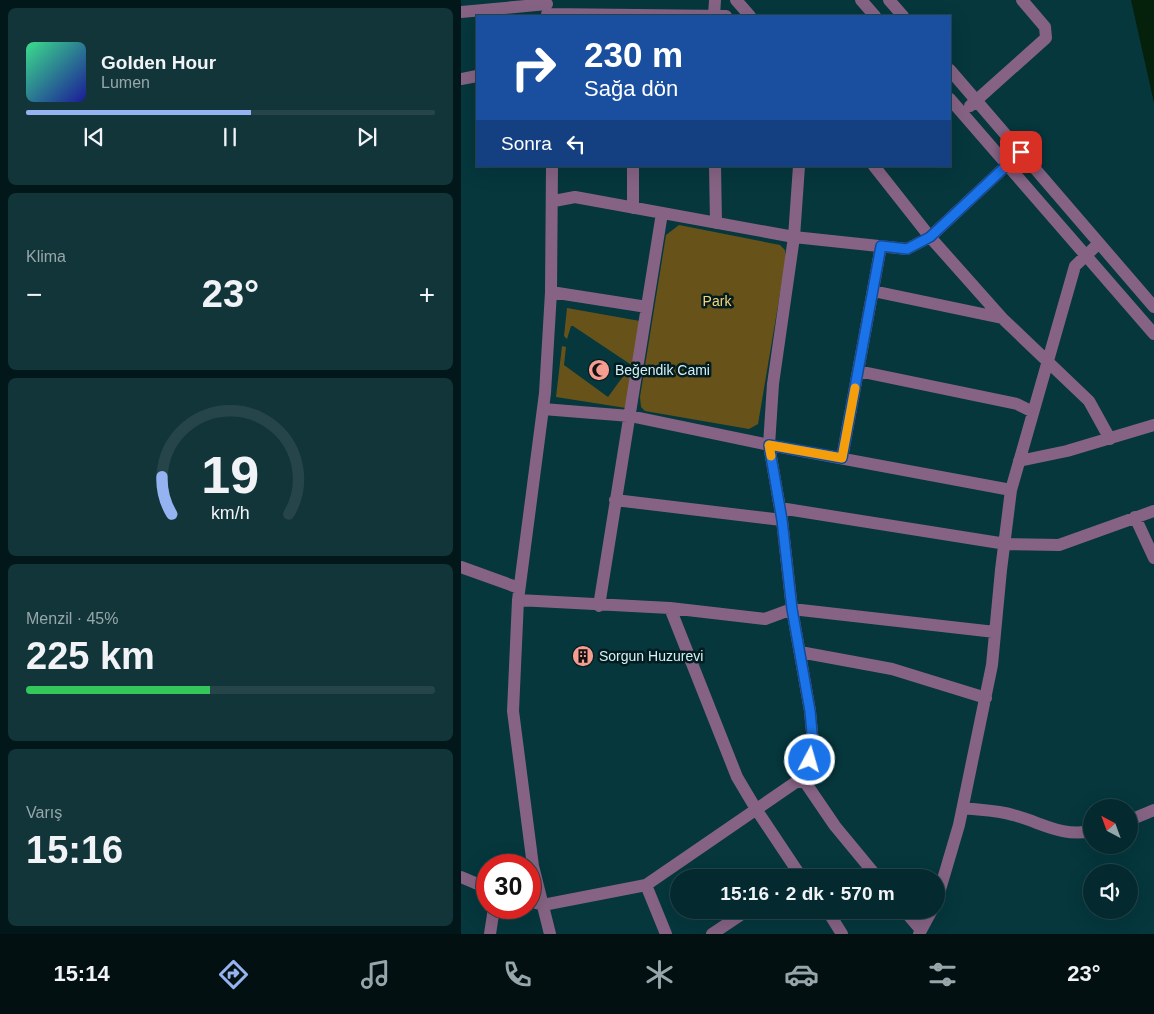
<!DOCTYPE html>
<html lang="tr">
<meta charset="utf-8">
<style>
:root{--surface:#04292e;--page:#12353a;--text:#f1f3f6;--muted:#97a6aa;--line:#25454a;--accent:#95b2f1}
body{margin:0;font-family:Arial,sans-serif;background:var(--page);color:var(--text);height:100vh;display:flex;flex-direction:column;font-size:19px;white-space:nowrap}
*{box-sizing:border-box;margin:0}
p{font-size:16px;color:var(--muted)}
.icon{flex:none;width:28px;height:28px;fill:none;stroke:currentColor;stroke-width:2;stroke-linecap:round;stroke-linejoin:round}
.map{position:relative;flex:1;overflow:hidden}
.panel{display:flex;flex-direction:column;gap:8px;padding:8px;background:#021719;width:461px}
.panel>*{flex:none}
.top-card{position:absolute;left:15px;top:15px;width:475px;height:152px;border-radius:0px;box-shadow:0 5px 20px #0002,0 0 0 1px var(--line);background:#1a4fa0;color:#fff;overflow:hidden}
.needle{width:32px;rotate:319deg}
.buttons{position:absolute;left:622px;top:799px;display:grid;gap:10px}
.buttons a{display:grid;place-items:center;width:55px;height:55px;border-radius:50%;background:var(--surface);box-shadow:0 5px 20px #0002,0 0 0 1px var(--line);font-size:25px}
.speed{position:absolute;left:15px;top:854px;display:flex;gap:10px;font-size:25px;font-weight:700;text-align:center}
.speed>*{display:grid;place-content:center;width:65px;height:65px;border-radius:50%;background:var(--surface);box-shadow:0 5px 20px #0002,0 0 0 1px var(--line);line-height:1}
.speed .limit{border:8px solid #d22;background:#fff;color:#111}
.pin{position:absolute;display:grid;place-items:center;width:42px;height:42px;color:#fff;margin:-21px;border-radius:10px;box-shadow:0 2px 8px #0006}
.me{position:absolute;width:55px;margin:-28px;rotate:6deg;stroke-linejoin:round;filter:drop-shadow(0 0 4px #0008)}
.turn{display:flex;align-items:center;gap:18px;height:105px;padding:0 25px;font-size:22px}
.turn .icon{width:65px;height:65px;stroke-width:2.5}
.turn b{display:block;font-size:35px;line-height:42px}
.then{display:flex;align-items:center;height:48px;padding:0 25px;background:#0003;gap:10px;font-size:19px}
.big{font-size:38px;font-weight:600;line-height:1.1}
.panel .tile{flex:1;display:flex;flex-direction:column;justify-content:center;gap:8px;min-width:0;padding:0 18px;border-radius:8px;background:var(--page)}
.panel .dial{align-items:center;gap:0}
.dial svg{height:130px;overflow:visible;fill:none;stroke:var(--line);stroke-width:7;stroke-linecap:round;text-anchor:middle}
.dial text{fill:var(--text);stroke:none}
.song{display:flex;align-items:center;gap:15px}
.cover{width:60px;height:60px;border-radius:8px;background:linear-gradient(135deg,hsl(150 70% 55%),hsl(240 70% 35%))}
.played{height:5px;border-radius:2px;background:linear-gradient(90deg,var(--accent) 55%,var(--line) 55%)}
.keys{display:flex;justify-content:space-around;direction:ltr}
.heat{display:flex;justify-content:space-between;align-items:center;font-size:28px;direction:ltr}
.charge{height:8px;border-radius:4px;background:linear-gradient(90deg,#34c759 45%,var(--line) 0)}
.trip{position:absolute;left:209px;top:869px;width:275px;height:50px;border-radius:25px;background:var(--surface);box-shadow:0 5px 20px #0002,0 0 0 1px var(--line);font-weight:600;line-height:50px;text-align:center}
.dock{display:flex;height:80px;justify-content:space-around;align-items:center;background:#021012;color:var(--muted)}
.dock .icon{width:35px;height:35px}
.dock .current{color:var(--accent)}
.dock b{font-size:22px;color:var(--text)}
main{display:flex;flex:1;min-height:0}
.map>svg:first-child{display:block}
.green{fill:#675319}
.water{fill:#05210c}
.lines{fill:none;stroke-linecap:round;stroke-linejoin:round}
.minor{stroke:#866384;stroke-width:12}
.route-casing{stroke:#114b97;stroke-width:12}
.route{stroke:#1a73e8;stroke-width:9}
.slow{stroke:#f59e0b;stroke-width:9}
.labels{text-anchor:middle;stroke-width:5;stroke-linejoin:round;paint-order:stroke}
.park-label{font-size:14px;fill:#f7d57a;stroke:#031c20}
.poi-label{font-size:14px;fill:#d4f1f6;stroke:#031c20;text-anchor:start}
</style>
<main>
<section class="panel">
<div class="tile">
<div class="song"><i class="cover"></i><div><b>Golden Hour</b><p>Lumen</p></div></div>
<div class="played"></div>
<div class="keys"><svg class="icon" aria-label="previous" viewBox="0 0 24 24"><path d="M18 5L8 12l10 7zM5 5v14"/></svg><svg class="icon" aria-label="pause" viewBox="0 0 24 24"><path d="M8 5v14M16 5v14"/></svg><svg class="icon" aria-label="next" viewBox="0 0 24 24"><path d="M6 5l10 7-10 7zM19 5v14"/></svg></div>
</div>
<div class="tile"><p>Klima</p>
<div class="heat"><a>−</a><b class="big">23°</b><a>+</a></div>
</div>
<div class="tile dial"><svg viewBox="0 0 100 80">
<path d="M14 69A42 42 0 1 1 86 69"/>
<path d="M14 69A42 42 0 0 1 8 46" stroke="#95b2f1"/>
<text x="50" y="56" font-size="32" font-weight="700">19</text>
<text x="50" y="72" font-size="11">km/h</text>
</svg></div>
<div class="tile"><p>Menzil · 45%</p><b class="big">225 km</b><div class="charge"></div></div>
<div class="tile"><p>Varış</p><b class="big">15:16</b></div>
</section>
<div class="map">
<svg width="693" height="934" viewBox="0 0 693 934">
<rect width="100%" height="100%" fill="#05373d"/>
<path class="green" d="M 218,225 L 319,245 L 324,250 L 325,258 L 297,424 L 288,429 L 184,411 L 180,407 L 179,397 L 205,235 Z
M 106,308 L 179,321 L 172,366 L 112,326 L 110,326 L 106,339 L 103,336 Z
M 101,346 L 105,347 L 103,365 L 147,397 L 166,371 L 171,372 L 165,408 L 95,397 Z"/>
<path class="water" d="M 670,0 L 693,0 L 693,103 Z"/>
<g class="lines">
<path class="minor" d="M 275,0 L 289,16
M 400,0 L 414,16
M 428,0 L 442,16
M 0,12 L 86,4
M 86,14 L 265,16
M 253,16 L 254,0
M 489,70 L 693,307
M 0,79 L 16,76
M 489,99 L 693,334
M 509,106 L 585,38 L 584,27 L 561,0
M 254,166 L 255,223
M 413,166 L 469,237 L 541,318 L 628,401 L 649,439
M 93,201 L 114,197 L 333,237 L 446,249 L 469,237 L 560,152
M 172,208 L 172,166
M 412,291 L 541,318
M 90,292 L 186,307
M 397,371 L 556,404 L 572,412
M 82,409 L 169,416 L 308,445 L 550,490
M 381,458 L 420,246
M 558,461 L 606,451 L 693,425
M 154,500 L 321,520
M 319,508 L 545,544 L 598,545 L 693,511
M 674,517 L 693,558
M 0,567 L 58,588
M 57,600 L 209,608 L 304,619 L 331,609 L 534,632
M 138,606 L 201,213
M 209,608 L 276,777 L 295,809 L 341,878
M 339,652 L 431,669 L 525,698
M 335,782 L 349,760 L 352,743 L 349,711 L 331,609 L 321,520 L 308,445 L 312,384 L 333,237 L 338,166
M 502,808 C 518,810 537,810 552,815 C 582,823 600,837 631,831
M 669,820 L 693,810
M 0,877 L 26,888
M 185,885 L 205,934
M 69,901 L 82,905 L 185,885 L 335,782 L 344,782 L 374,826 L 417,878
M 475,903 L 498,825 L 531,665 L 540,570 L 550,490 L 614,266 L 637,244
M 366,910 L 381,934
M 443,910 L 460,930
M 29,934 L 33,908
M 89,934 L 72,866 L 52,711 L 57,600 L 84,393 L 90,292 L 91,166
M 251,934 L 287,910
M 458,934 L 471,910"/>
</g>
<g class="lines">
<g class="route-casing">
<path id="route" d="M 349,760 L 352,744 L 349,711 L 331,609 L 321,520 L 308,445 L 381,458 L 420,246 L 446,249 L 469,237 L 560,152"/>
</g>
<use href="#route" class="route"/>
<path class="slow" d="M 310,456 L 308,445 L 381,458 L 394,388"/>
</g>
<defs>
<g id="mosque-disc" transform="scale(1.125)"><circle r="9.5" fill="#f59d90" stroke="#031c20"/><path d="M3.5-4.9A6 6 0 1 0 3.5 4.9A5 5 0 1 1 3.5-4.9Z" fill="#111"/></g>
<g id="building-disc" transform="scale(1.125)"><circle r="9.5" fill="#f59d90" stroke="#031c20"/><path d="M-4-6H4V6H1V3H-1V6H-4ZM-2.5-4.3h1.7v1.8h-1.7ZM.8-4.3h1.7v1.8H.8ZM-2.5-1h1.7V.8h-1.7ZM.8-1h1.7V.8H.8Z" fill="#111"/></g>
</defs>
<g fill-rule="evenodd">
<use href="#mosque-disc" x="138" y="370"/>
<use href="#building-disc" x="122" y="656"/>
</g>
<g class="labels">
<g class="park-label">
<text x="256" y="306">Park</text>
</g>
<g class="poi-label">
<text x="154" y="375">Beğendik Cami</text>
<text x="138" y="661">Sorgun Huzurevi</text>
</g>
</g>
</svg>
<div class="buttons">
<a><svg class="needle" viewBox="-14 -14 28 28"><path d="M0-13l5 13h-10z" fill="#e53935"/><path d="M0 13l5-13h-10z" fill="#97a6aa"/></svg></a>
<a><svg class="icon" aria-label="sound" viewBox="0 0 24 24"><path d="M4 9h4l5-4v14l-5-4H4zM17 9q2 3 0 6"/></svg></a>
</div>
<div class="speed"><div class="limit">30</div></div>
<div class="pin" style="left:560px;top:152px;background:#d93025"><svg class="icon" aria-label="arrive" viewBox="0 0 24 24"><path d="M6 21V4h12l-3 4 3 4H6"/></svg></div>
<svg class="me" style="left:349px;top:760px" viewBox="-20 -20 40 40"><circle r="17" fill="#1a73e8" stroke="#fff" stroke-width="3"/><path d="M0-11L8 9 0 5-8 9z" fill="#fff"/></svg>
<div class="trip">15:16 · 2 dk · 570 m</div>
<div class="top-card">
<div class="turn"><svg class="icon" aria-label="right" viewBox="0 0 24 24"><path d="M7 20v-9h11M14 6l5 5-5 5"/></svg><div><b>230 m</b>Sağa dön</div></div>
<div class="then">Sonra<svg class="icon" aria-label="left" viewBox="0 0 24 24"><path d="M17 20v-9H6M10 6l-5 5 5 5"/></svg></div>
</div>
</div>
</main>
<nav class="dock">
<b>15:14</b>
<svg class="icon current" aria-label="directions" viewBox="0 0 24 24"><path d="M12 3l9 9-9 9-9-9zM9 14v-3h6M13 9l2 2-2 2"/></svg>
<svg class="icon" aria-label="music" viewBox="0 0 24 24"><path d="M9 18V5l10-2v13"/><circle cx="6" cy="18" r="3"/><circle cx="16" cy="16" r="3"/></svg>
<svg class="icon" aria-label="phone" viewBox="0 0 24 24"><path d="M5 4h4l2 5-3 2q2 4 5 5l2-3 5 2v4C11 20 4 13 5 4z"/></svg>
<svg class="icon" aria-label="climate" viewBox="0 0 24 24"><path d="M12 3v18M4 7l16 10M4 17L20 7"/></svg>
<svg class="icon" aria-label="car" viewBox="0 0 24 24"><path d="M5 17H2v-5l4-1 3-4h7l3 4 3 1v5h-3M9 17h6M6 11h13"/><circle cx="7" cy="17" r="2"/><circle cx="17" cy="17" r="2"/></svg>
<svg class="icon" aria-label="filters" viewBox="0 0 24 24"><path d="M4 7h16M4 17h16"/><circle cx="9" cy="7" r="2"/><circle cx="15" cy="17" r="2"/></svg>
<b>23°</b>
</nav>
